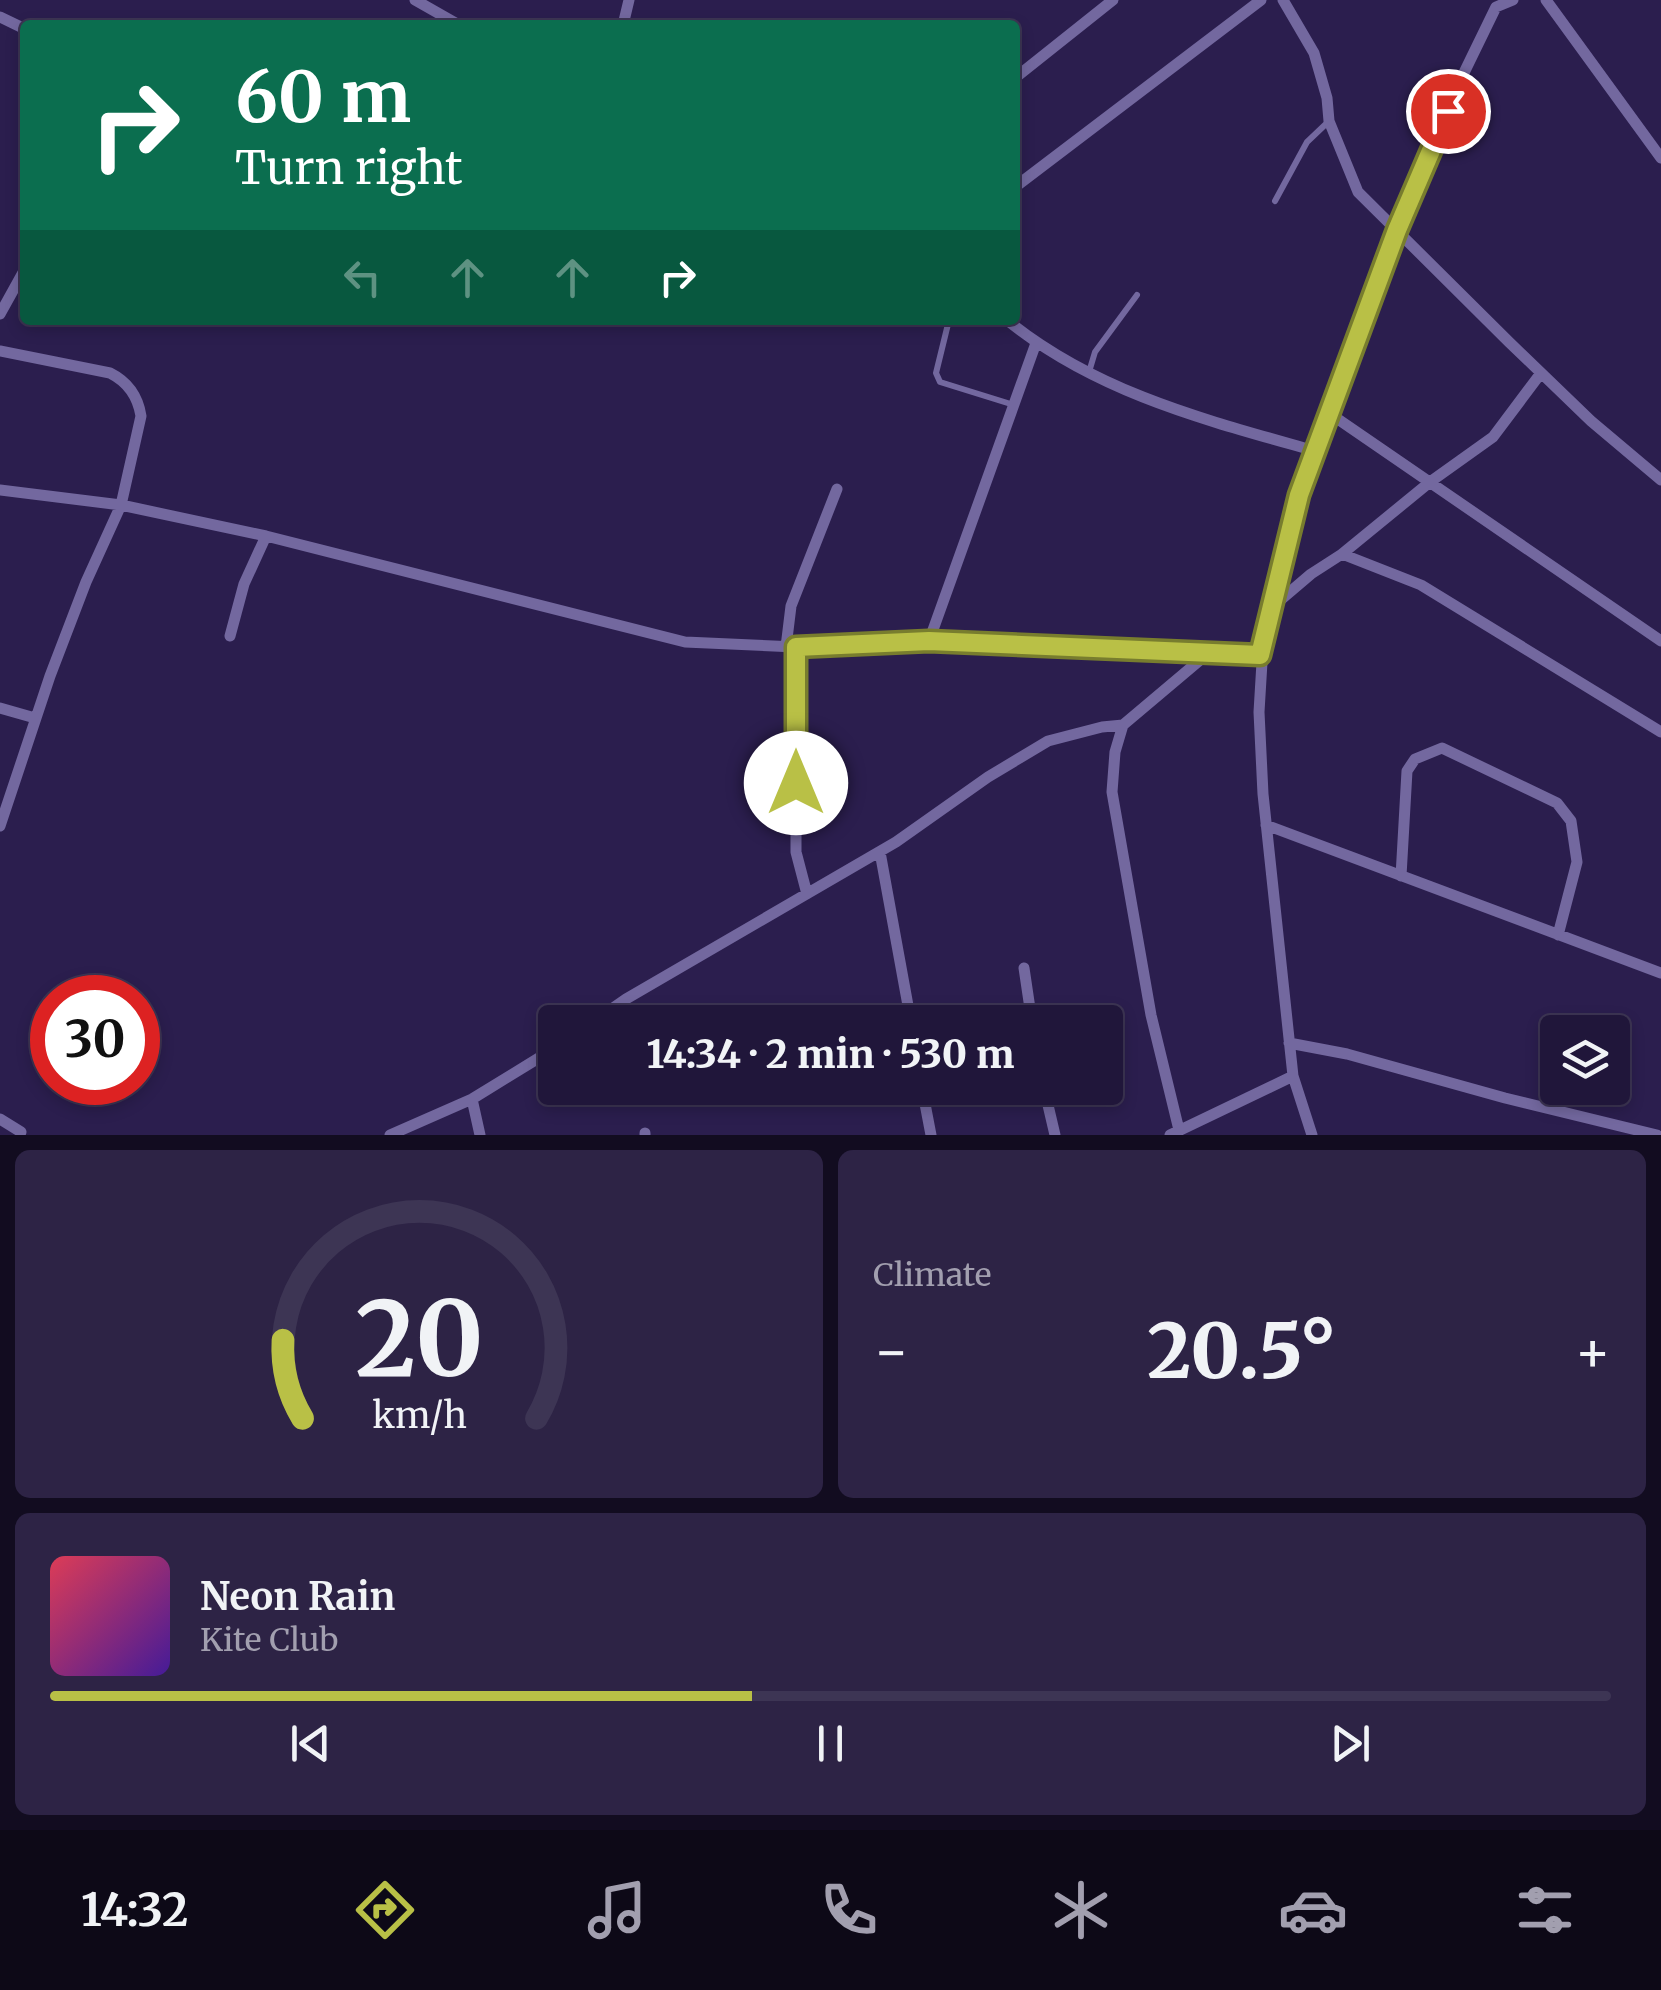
<!DOCTYPE html>
<meta charset="utf-8">
<style>
:root{--surface:#20163a;--page:#2d2345;--text:#f1f3f6;--muted:#a29faf;--line:#3d3554;--accent:#b9c046}
body{margin:0;font-family:Merriweather,serif;background:var(--page);color:var(--text);height:100vh;display:flex;flex-direction:column;font-size:38px;white-space:nowrap}
*{box-sizing:border-box;margin:0}
p{font-size:32px;color:var(--muted)}
.icon{flex:none;width:55px;height:55px;fill:none;stroke:currentColor;stroke-width:2;stroke-linecap:round;stroke-linejoin:round}
.map{position:relative;height:1135px;overflow:hidden}
.drawer{display:flex;flex-direction:column;gap:15px;padding:15px;background:#120c20;flex:1}
.drawer>*{flex:none}
.top-card{position:absolute;left:20px;top:20px;width:1000px;height:305px;border-radius:10px;box-shadow:0 5px 15px #0003,0 0 0 2px var(--line);background:#0b6e4f;color:#fff;overflow:hidden}
.tools{position:absolute;left:1540px;top:1015px;display:grid;gap:20px}
.tools a{display:grid;place-items:center;width:90px;height:90px;border-radius:10px;background:var(--surface);box-shadow:0 5px 15px #0003,0 0 0 2px var(--line);font-size:50px}
.speed{position:absolute;left:30px;top:975px;display:flex;gap:20px;font-size:50px;font-weight:700;text-align:center}
.speed>*{display:grid;place-content:center;width:130px;height:130px;border-radius:50%;background:var(--surface);box-shadow:0 5px 15px #0003,0 0 0 2px var(--line);line-height:1}
.speed .limit{border:15px solid #d22;background:#fff;color:#111}
.pin{position:absolute;display:grid;place-items:center;width:85px;height:85px;color:#fff;margin:-42px;border:5px solid #fff;border-radius:50%;box-shadow:0 2px 10px #0007}
.me{position:absolute;width:110px;margin:-55px;rotate:0deg;stroke-linejoin:round;filter:drop-shadow(0 0 8px #0008)}
.turn{display:flex;align-items:center;gap:35px;height:210px;padding:0 50px;font-size:45px}
.turn .icon{width:130px;height:130px;stroke-width:2.5}
.turn b{display:block;font-size:70px;line-height:85px}
.lanes{display:flex;align-items:center;height:95px;padding:0 50px;background:#0003;justify-content:center;gap:50px;direction:ltr}
.lanes .off{opacity:.35}
.big{font-size:75px;font-weight:800;line-height:1.1}
.drawer .widget{flex:1;display:flex;flex-direction:column;justify-content:center;gap:15px;min-width:0;padding:0 35px;border-radius:15px;background:var(--page)}
.drawer .dial{align-items:center;gap:0}
.dial svg{height:260px;overflow:visible;fill:none;stroke:var(--line);stroke-width:7;stroke-linecap:round;text-anchor:middle}
.dial text{fill:var(--text);stroke:none}
.song{display:flex;align-items:center;gap:30px}
.cover{width:120px;height:120px;border-radius:15px;background:linear-gradient(135deg,hsl(350 70% 55%),hsl(260 70% 35%))}
.played{height:10px;border-radius:5px;background:linear-gradient(90deg,var(--accent) 45%,var(--line) 45%)}
.keys{display:flex;justify-content:space-around;direction:ltr}
.heat{display:flex;justify-content:space-between;align-items:center;font-size:55px;direction:ltr}
.drawer .tiles{flex:1;display:grid;gap:15px;grid-template-columns:1fr 1fr}
.widget:last-child{grid-column:span 2}
.trip{position:absolute;left:538px;top:1005px;width:585px;height:100px;border-radius:10px;background:var(--surface);box-shadow:0 5px 15px #0003,0 0 0 2px var(--line);font-weight:800;line-height:100px;text-align:center}
.tabs{display:flex;height:160px;justify-content:space-around;align-items:center;background:#0d0917;color:var(--muted)}
.tabs .icon{width:70px;height:70px}
.tabs .current{color:var(--accent)}
.tabs b{font-size:45px;color:var(--text)}
.map>svg:first-child{display:block}
.lines{fill:none;stroke-linecap:round;stroke-linejoin:round}
.lane{stroke:#73689f;stroke-width:6}
.street{stroke:#73689f;stroke-width:11}
.route-casing{stroke:#787d2e;stroke-width:25}
.route{stroke:#b9c046;stroke-width:18}
</style>
<div class="map">
<svg width="1661" height="1135" viewBox="0 0 1661 1135">
<rect width="100%" height="100%" fill="#2b1e4e"/>
<g class="lines">
<path class="lane" d="M 1275,201 L 1307,142 L 1328,122
M 949,320 L 936,373 L 940,382 L 1014,405
M 1089,372 L 1095,352 L 1137,295"/>
<path class="street" d="M 415,0 L 459,25
M 1283,0 L 1314,53 L 1327,98 L 1329,121 L 1358,192 L 1509,342 L 1591,421 L 1661,480
M 1546,0 L 1661,158
M 0,17 L 25,29
M 623,25 L 629,0
M 1015,78 L 1113,0
M 1015,187 L 1261,0
M 0,314 L 25,269
M 1007,320 C 1097,393 1206,420 1315,451
M 0,351 L 110,373 C 128,382 138,397 141,416 L 121,505 L 86,582 L 50,676 L 0,826
M 1329,413 L 1661,641
M 0,490 L 121,505 L 266,536 L 685,642 L 796,647 L 929,641 L 1261,655
M 1342,554 L 1430,482 L 1493,437 L 1541,373
M 1271,608 L 1311,574 L 1342,554 L 1421,585 L 1661,732
M 230,636 L 244,584 L 266,536
M 929,641 L 1036,343
M 786,647 L 791,606 L 837,489
M 796,647 L 796,852 L 807,894
M 0,708 L 35,718
M 1266,825 L 1661,973
M 880,852 L 911,1022
M 1401,876 L 1407,771 L 1415,759 L 1442,748 L 1557,803 L 1571,821 L 1577,862 L 1558,935
M 1024,968 L 1032,1022
M 593,1022 L 626,999 L 896,842 L 988,777 L 1048,741 L 1102,727 L 1123,725
M 1289,1043 L 1347,1054 L 1505,1098 L 1657,1135
M 922,1088 L 931,1135
M 1044,1088 L 1055,1135
M 472,1099 L 480,1135
M 0,1119 L 21,1132
M 1179,1130 L 1151,1015 L 1112,792 L 1115,752 L 1123,725 L 1206,655
M 645,1133 L 645,1135
M 390,1135 L 472,1099 L 555,1048
M 1170,1135 L 1293,1076
M 1312,1135 L 1293,1076 L 1263,794 L 1259,712 L 1264,629 L 1299,495 L 1397,230 L 1460,81 L 1496,7 L 1513,0"/>
</g>
<g class="lines">
<g class="route-casing">
<path id="route" d="M 796,783 L 796,647 L 929,641 L 1260,655 L 1299,495 L 1397,230 L 1448,111"/>
</g>
<use href="#route" class="route"/>
</g>
</svg>
<div class="tools">
<a><svg class="icon" aria-label="layers" viewBox="0 0 24 24"><path d="M12 4l9 5-9 5-9-5zM3 14l9 5 9-5"/></svg></a>
</div>
<div class="speed"><div class="limit">30</div></div>
<div class="pin" style="left:1448px;top:111px;background:#d93025"><svg class="icon" aria-label="arrive" viewBox="0 0 24 24"><path d="M6 21V4h12l-3 4 3 4H6"/></svg></div>
<svg class="me" style="left:796px;top:783px" viewBox="-20 -20 40 40"><circle r="19" fill="#fff"/><path d="M0-13L10 11 0 6-10 11z" fill="#b9c046"/></svg>
<div class="trip">14:34 · 2 min · 530 m</div>
<div class="top-card">
<div class="turn"><svg class="icon" aria-label="right" viewBox="0 0 24 24"><path d="M7 20v-9h11M14 6l5 5-5 5"/></svg><div><b>60 m</b>Turn right</div></div>
<div class="lanes"><svg class="icon off" aria-label="left" viewBox="0 0 24 24"><path d="M17 20v-9H6M10 6l-5 5 5 5"/></svg><svg class="icon off" aria-label="ahead" viewBox="0 0 24 24"><path d="M12 20V5M6 11l6-6 6 6"/></svg><svg class="icon off" aria-label="ahead" viewBox="0 0 24 24"><path d="M12 20V5M6 11l6-6 6 6"/></svg><svg class="icon" aria-label="right" viewBox="0 0 24 24"><path d="M7 20v-9h11M14 6l5 5-5 5"/></svg></div>
</div>
</div>
<section class="drawer">
<div class="tiles">
<div class="widget dial"><svg viewBox="0 0 100 80">
<path d="M14 69A42 42 0 1 1 86 69"/>
<path d="M14 69A42 42 0 0 1 8 45" stroke="#b9c046"/>
<text x="50" y="56" font-size="32" font-weight="700">20</text>
<text x="50" y="72" font-size="11">km/h</text>
</svg></div>
<div class="widget"><p>Climate</p>
<div class="heat"><a>−</a><b class="big">20.5°</b><a>+</a></div>
</div>
<div class="widget">
<div class="song"><i class="cover"></i><div><b>Neon Rain</b><p>Kite Club</p></div></div>
<div class="played"></div>
<div class="keys"><svg class="icon" aria-label="previous" viewBox="0 0 24 24"><path d="M18 5L8 12l10 7zM5 5v14"/></svg><svg class="icon" aria-label="pause" viewBox="0 0 24 24"><path d="M8 5v14M16 5v14"/></svg><svg class="icon" aria-label="next" viewBox="0 0 24 24"><path d="M6 5l10 7-10 7zM19 5v14"/></svg></div>
</div>
</div>
</section>
<nav class="tabs">
<b>14:32</b>
<svg class="icon current" aria-label="directions" viewBox="0 0 24 24"><path d="M12 3l9 9-9 9-9-9zM9 14v-3h6M13 9l2 2-2 2"/></svg>
<svg class="icon" aria-label="music" viewBox="0 0 24 24"><path d="M9 18V5l10-2v13"/><circle cx="6" cy="18" r="3"/><circle cx="16" cy="16" r="3"/></svg>
<svg class="icon" aria-label="phone" viewBox="0 0 24 24"><path d="M5 4h4l2 5-3 2q2 4 5 5l2-3 5 2v4C11 20 4 13 5 4z"/></svg>
<svg class="icon" aria-label="climate" viewBox="0 0 24 24"><path d="M12 3v18M4 7l16 10M4 17L20 7"/></svg>
<svg class="icon" aria-label="car" viewBox="0 0 24 24"><path d="M5 17H2v-5l4-1 3-4h7l3 4 3 1v5h-3M9 17h6M6 11h13"/><circle cx="7" cy="17" r="2"/><circle cx="17" cy="17" r="2"/></svg>
<svg class="icon" aria-label="filters" viewBox="0 0 24 24"><path d="M4 7h16M4 17h16"/><circle cx="9" cy="7" r="2"/><circle cx="15" cy="17" r="2"/></svg>
</nav>
